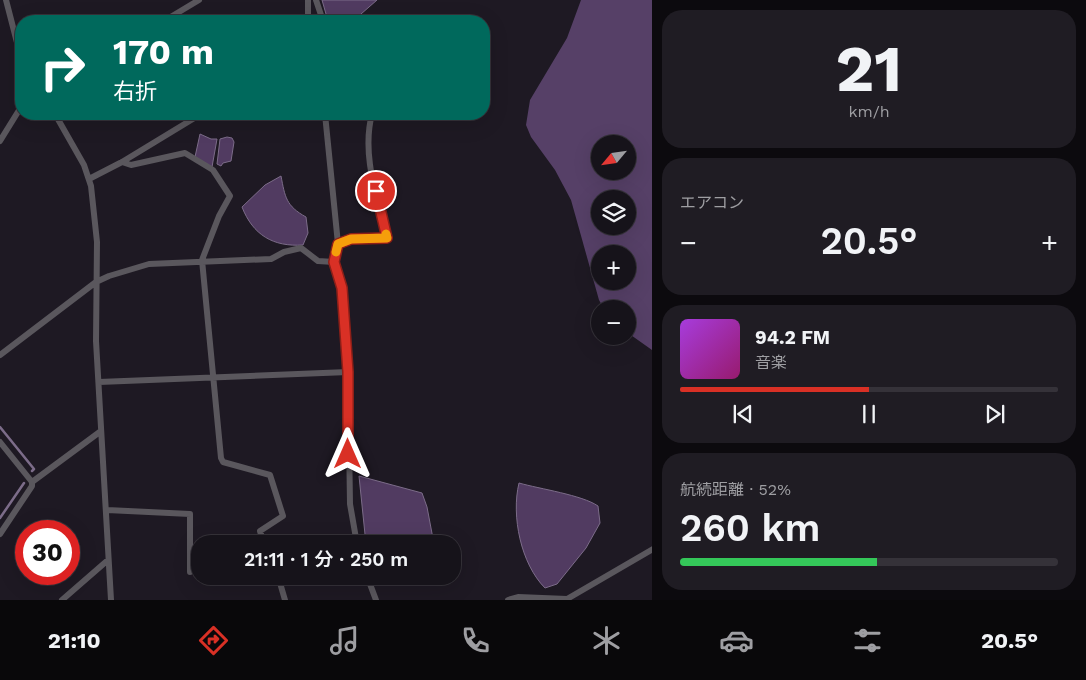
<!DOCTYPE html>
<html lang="ja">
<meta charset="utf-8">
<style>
:root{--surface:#16131a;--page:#1f1c23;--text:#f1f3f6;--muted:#9e9ea2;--line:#353239;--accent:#d93025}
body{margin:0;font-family:"Work Sans","Noto Sans JP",sans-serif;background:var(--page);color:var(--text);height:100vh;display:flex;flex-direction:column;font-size:19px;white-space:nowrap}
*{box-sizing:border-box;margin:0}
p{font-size:16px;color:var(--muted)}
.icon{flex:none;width:28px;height:28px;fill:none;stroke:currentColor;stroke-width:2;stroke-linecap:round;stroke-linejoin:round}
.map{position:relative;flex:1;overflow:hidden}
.side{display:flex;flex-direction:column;gap:10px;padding:10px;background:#0c0a0e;width:434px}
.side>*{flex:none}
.top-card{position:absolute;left:15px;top:15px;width:475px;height:105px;border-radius:20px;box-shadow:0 5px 20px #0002,0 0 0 1px var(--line);background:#00695c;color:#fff;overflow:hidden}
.needle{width:32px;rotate:241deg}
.controls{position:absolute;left:591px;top:135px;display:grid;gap:10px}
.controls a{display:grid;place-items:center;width:45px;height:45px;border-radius:50%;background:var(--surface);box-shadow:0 5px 20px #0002,0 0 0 1px var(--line);font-size:25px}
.speed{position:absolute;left:15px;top:520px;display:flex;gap:10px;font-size:25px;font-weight:700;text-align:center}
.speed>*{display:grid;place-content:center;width:65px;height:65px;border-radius:50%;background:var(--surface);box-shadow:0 5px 20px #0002,0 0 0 1px var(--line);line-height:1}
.speed .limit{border:8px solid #d22;background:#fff;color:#111}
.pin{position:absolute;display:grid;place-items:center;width:42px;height:42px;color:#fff;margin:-21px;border:2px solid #fff;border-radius:50%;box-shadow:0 1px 5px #0007}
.me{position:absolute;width:55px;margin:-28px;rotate:0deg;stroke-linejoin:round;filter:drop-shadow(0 0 4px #0008)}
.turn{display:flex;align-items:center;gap:18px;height:105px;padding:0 15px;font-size:22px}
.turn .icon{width:65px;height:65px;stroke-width:2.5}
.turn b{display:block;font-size:35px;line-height:42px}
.big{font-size:38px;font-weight:600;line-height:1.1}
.side .widget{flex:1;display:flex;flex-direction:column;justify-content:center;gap:8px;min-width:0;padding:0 18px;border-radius:20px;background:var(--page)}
.side .dial{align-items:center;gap:0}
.dial b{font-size:65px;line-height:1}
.song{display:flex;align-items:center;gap:15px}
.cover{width:60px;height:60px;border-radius:8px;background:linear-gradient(135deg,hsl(280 70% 55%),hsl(320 70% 35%))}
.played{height:5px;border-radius:2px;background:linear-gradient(90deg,var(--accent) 50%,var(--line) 50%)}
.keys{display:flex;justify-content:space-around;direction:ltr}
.heat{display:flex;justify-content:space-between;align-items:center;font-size:28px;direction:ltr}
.charge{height:8px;border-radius:4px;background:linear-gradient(90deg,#34c759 52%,var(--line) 0)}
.trip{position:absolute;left:191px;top:535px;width:270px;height:50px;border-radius:20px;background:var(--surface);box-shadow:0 5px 20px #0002,0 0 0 1px var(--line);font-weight:600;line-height:50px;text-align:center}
.menu{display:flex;height:80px;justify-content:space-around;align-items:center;background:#09080a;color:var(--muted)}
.menu .icon{width:35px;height:35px}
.menu .selected{color:var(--accent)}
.menu b{font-size:22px;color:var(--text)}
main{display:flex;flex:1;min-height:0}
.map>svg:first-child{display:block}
.forest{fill:#564067;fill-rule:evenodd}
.water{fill:#513b61;stroke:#7c6c89}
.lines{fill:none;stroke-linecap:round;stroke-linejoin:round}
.stream{stroke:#7c6c89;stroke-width:2.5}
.minor{stroke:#5a575d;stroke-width:6}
.route-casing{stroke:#8d1f18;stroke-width:12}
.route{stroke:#d93025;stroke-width:9}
.slow{stroke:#f59e0b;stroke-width:9}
</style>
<main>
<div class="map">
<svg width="653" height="600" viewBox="0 0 653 600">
<rect width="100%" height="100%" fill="#1e1923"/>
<path class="forest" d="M 581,0 L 652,0 L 652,350 L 628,333 L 628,309 L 604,309 L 599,300 L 571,200 L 555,170 L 531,137 L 526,125 L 530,100 L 567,38 ZM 600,144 L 628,144 L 628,171 L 600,171 ZM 600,199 L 628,199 L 628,226 L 600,226 ZM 600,254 L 628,254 L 628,281 L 600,281 Z"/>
<path class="water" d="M 322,0 L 377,0 L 353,21 L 328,21 Z
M 200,134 L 211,139 L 217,139 L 212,167 L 195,157 Z
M 227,137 L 232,138 L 234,142 L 231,161 L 223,163 L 221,166 L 217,164 L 220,139 Z
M 281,176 C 285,197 286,206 306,217 L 308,233 L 303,245 C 273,247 253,235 242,207 L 265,185 Z
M 359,476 L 422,493 L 427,507 L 434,544 L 366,544 Z
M 519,483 C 540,489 582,495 598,506 L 600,523 L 586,548 L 557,584 L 545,588 C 521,564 511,516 519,483 Z"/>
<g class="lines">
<path class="stream" d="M 0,427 L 34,469 L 32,471
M 0,518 L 24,483"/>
<path class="minor" d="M 6,0 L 21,58
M 316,0 L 323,21
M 164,21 L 199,0
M 308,21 L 308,0
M 55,114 L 84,165 L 91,186 L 97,242 L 96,341 L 111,600
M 325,114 L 338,244 L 334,262 L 342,288 L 348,372 L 350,504 L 357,544
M 0,141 L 21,107
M 122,162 L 131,165 L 185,153 L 213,170 L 230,196 L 219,216 L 202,260 L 221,458 L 223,462 L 270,475 L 283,516 L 260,531 L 264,544
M 89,179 L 122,162 L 201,114
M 338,244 L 351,239 L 387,238 C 378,199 361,155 372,114
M 0,355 L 96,282 L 109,276 L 149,264 L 271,259 L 284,252 L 301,248 L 318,261 L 334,262
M 99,382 L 348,372
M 0,442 L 32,482
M 107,510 L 190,514 L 190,572
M 0,534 L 32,486 L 32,482 L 101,431
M 278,576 L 285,600
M 367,576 L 376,600
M 62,600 L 108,560
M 508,600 L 518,597 L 567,599 L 653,549"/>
</g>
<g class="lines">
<g class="route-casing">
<path id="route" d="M 348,454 L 348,372 L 342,288 L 334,262 L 338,244 L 351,239 L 387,238 L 376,191"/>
</g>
<use href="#route" class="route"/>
<path class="slow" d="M 336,252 L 338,244 L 351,239 L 387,238 L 386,234"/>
</g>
</svg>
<div class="controls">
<a><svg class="needle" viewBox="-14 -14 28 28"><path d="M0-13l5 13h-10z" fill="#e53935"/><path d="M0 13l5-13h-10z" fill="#9e9ea2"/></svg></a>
<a><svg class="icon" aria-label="layers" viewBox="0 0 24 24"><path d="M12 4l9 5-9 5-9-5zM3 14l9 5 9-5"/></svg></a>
<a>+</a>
<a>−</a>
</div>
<div class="speed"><div class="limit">30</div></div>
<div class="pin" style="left:376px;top:191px;background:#d93025"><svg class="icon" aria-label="arrive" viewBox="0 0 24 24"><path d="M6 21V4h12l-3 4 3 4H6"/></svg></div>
<svg class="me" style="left:348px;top:454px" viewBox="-20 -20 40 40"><path d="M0-17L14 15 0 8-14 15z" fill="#d93025" stroke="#fff" stroke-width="4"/></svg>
<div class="trip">21:11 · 1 分 · 250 m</div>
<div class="top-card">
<div class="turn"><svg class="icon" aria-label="right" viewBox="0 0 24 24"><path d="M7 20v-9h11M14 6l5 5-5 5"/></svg><div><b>170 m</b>右折</div></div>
</div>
</div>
<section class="side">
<div class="widget dial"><b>21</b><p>km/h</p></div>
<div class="widget"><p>エアコン</p>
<div class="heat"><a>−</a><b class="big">20.5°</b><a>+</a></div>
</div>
<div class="widget">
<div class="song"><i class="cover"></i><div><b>94.2 FM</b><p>音楽</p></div></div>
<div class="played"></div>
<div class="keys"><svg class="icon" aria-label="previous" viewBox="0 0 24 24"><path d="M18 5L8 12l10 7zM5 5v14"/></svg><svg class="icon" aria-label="pause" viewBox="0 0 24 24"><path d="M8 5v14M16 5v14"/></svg><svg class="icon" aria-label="next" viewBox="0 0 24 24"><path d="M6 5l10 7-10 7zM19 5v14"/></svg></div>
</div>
<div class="widget"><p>航続距離 · 52%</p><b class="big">260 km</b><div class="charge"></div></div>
</section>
</main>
<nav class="menu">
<b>21:10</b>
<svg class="icon selected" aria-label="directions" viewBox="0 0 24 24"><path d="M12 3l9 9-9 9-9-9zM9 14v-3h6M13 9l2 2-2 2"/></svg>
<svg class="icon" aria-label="music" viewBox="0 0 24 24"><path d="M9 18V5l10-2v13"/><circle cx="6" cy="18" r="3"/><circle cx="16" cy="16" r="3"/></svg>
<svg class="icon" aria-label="phone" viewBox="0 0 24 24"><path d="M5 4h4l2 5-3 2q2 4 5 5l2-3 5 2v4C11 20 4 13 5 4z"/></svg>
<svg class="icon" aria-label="climate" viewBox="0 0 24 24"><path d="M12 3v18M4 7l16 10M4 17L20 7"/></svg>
<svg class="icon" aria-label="car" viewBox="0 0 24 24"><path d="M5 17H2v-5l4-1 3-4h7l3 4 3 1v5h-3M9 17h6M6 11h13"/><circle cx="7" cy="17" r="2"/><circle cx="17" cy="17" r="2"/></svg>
<svg class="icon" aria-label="filters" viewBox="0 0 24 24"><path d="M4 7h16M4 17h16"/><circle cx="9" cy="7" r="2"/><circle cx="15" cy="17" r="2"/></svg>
<b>20.5°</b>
</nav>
